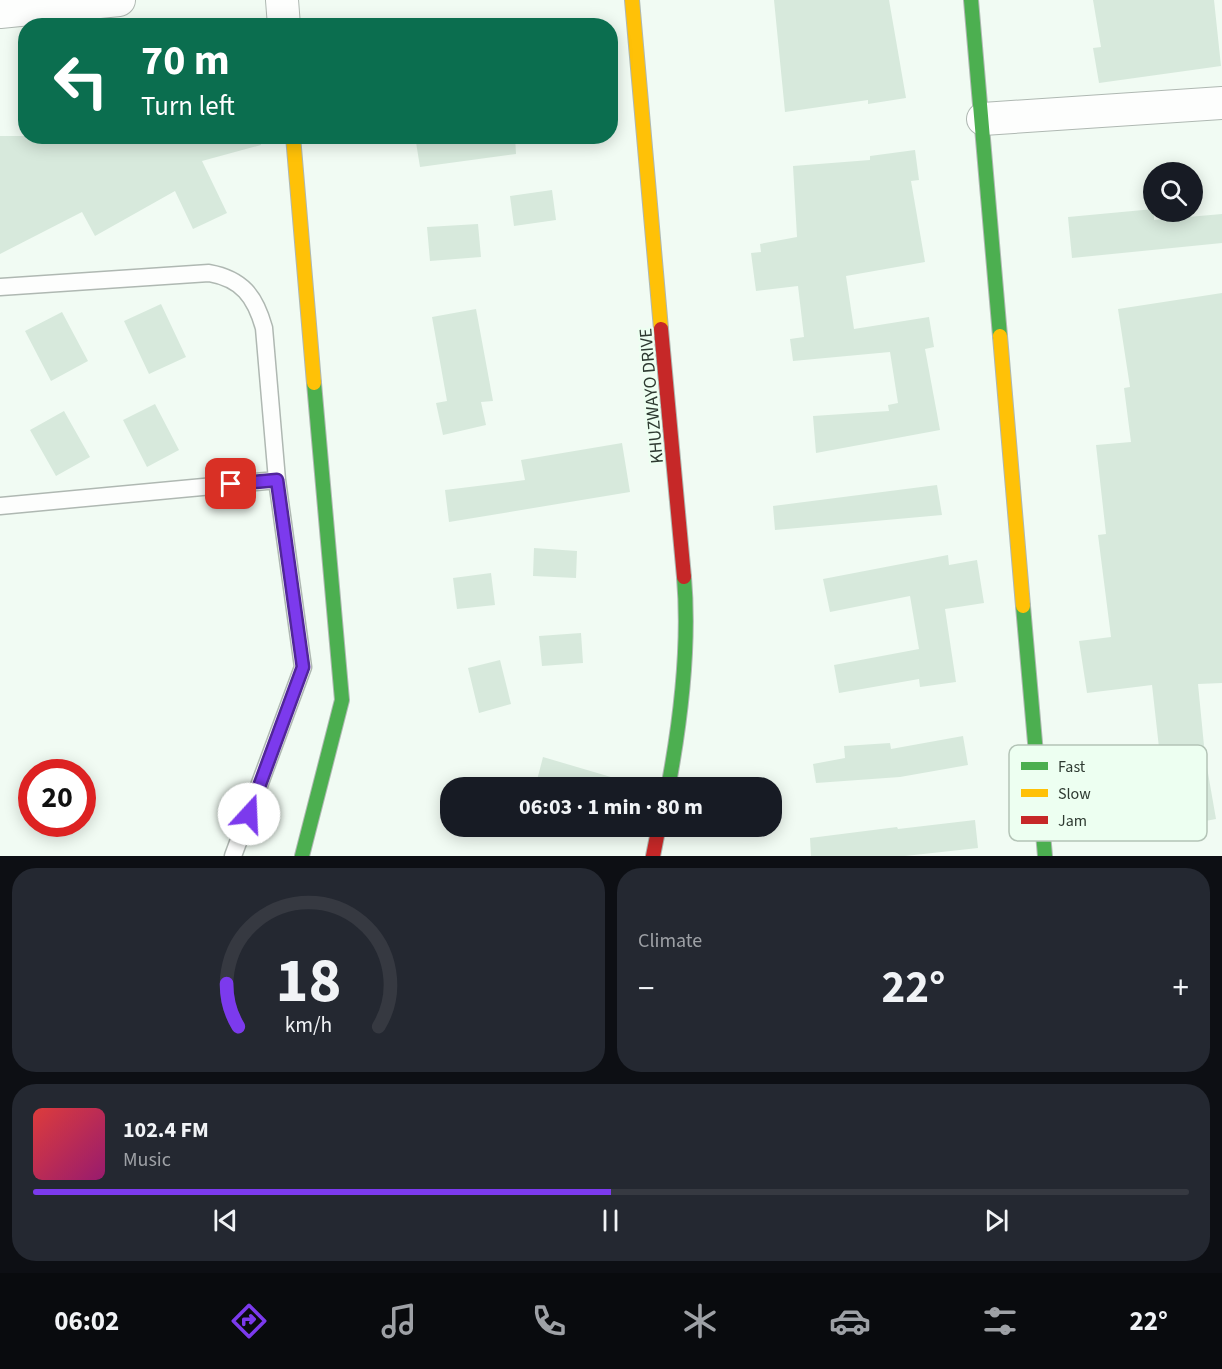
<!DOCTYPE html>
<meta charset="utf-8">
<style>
:root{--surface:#171b24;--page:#242831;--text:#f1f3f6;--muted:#9ea1a6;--line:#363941;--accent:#7c3aed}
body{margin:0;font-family:"Source Sans 3",sans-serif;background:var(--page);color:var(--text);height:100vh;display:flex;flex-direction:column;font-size:22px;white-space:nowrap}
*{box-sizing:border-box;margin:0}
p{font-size:20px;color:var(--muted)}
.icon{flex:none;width:33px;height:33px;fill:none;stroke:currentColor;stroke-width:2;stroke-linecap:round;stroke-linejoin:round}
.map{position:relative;height:856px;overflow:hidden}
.drawer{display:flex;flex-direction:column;gap:12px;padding:12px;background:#0d0f14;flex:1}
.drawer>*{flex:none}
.banner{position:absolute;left:18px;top:18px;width:600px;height:126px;border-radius:24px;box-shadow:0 3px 15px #0003;background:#0b6e4f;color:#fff;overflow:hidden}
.buttons{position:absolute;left:1143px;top:162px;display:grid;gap:12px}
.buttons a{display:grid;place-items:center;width:60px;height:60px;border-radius:50%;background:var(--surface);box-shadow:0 3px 15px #0003;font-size:30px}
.speed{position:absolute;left:18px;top:759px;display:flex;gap:12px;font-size:30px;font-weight:700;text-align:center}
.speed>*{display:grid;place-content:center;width:78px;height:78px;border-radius:50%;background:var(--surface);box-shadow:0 3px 15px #0003;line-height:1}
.speed .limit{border:9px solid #d22;background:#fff;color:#111}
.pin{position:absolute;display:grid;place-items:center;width:51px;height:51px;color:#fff;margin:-26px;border-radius:12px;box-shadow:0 3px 9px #0006}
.me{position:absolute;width:66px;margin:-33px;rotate:20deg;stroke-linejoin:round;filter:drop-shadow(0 0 4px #0008)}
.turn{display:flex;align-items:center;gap:21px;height:126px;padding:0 24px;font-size:27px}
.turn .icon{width:78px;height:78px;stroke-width:2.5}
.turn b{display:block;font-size:42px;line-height:51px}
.big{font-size:45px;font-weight:700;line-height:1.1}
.drawer .tile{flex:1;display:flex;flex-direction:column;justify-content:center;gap:9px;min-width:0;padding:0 21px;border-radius:24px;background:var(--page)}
.drawer .dial{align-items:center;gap:0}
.dial svg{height:156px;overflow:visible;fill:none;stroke:var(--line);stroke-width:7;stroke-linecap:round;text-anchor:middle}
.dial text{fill:var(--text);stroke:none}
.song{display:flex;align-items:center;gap:18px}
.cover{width:72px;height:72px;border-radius:9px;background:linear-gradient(135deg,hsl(0 70% 55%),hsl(320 70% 35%))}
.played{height:6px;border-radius:3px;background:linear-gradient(90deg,var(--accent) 50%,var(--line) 50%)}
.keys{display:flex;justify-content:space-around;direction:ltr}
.heat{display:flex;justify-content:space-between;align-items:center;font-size:33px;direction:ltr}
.drawer .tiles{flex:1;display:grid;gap:12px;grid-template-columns:1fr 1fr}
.tile:last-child{grid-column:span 2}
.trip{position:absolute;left:440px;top:777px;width:342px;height:60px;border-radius:24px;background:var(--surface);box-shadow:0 3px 15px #0003;font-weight:700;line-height:60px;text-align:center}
.menu{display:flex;height:96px;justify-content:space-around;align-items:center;background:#090b0e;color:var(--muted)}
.menu .icon{width:42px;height:42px}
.menu .selected{color:var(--accent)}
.menu b{font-size:27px;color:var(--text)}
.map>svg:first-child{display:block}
.building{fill:#d7e9dc}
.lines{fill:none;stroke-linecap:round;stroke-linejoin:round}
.lane-casing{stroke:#afb8b2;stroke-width:19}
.street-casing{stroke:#afb8b2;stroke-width:34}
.fast-casing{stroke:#afb8b2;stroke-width:16}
.slow-casing{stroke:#afb8b2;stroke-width:16}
.jam-casing{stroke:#afb8b2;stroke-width:16}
.lane{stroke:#fdfefd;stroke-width:16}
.street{stroke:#fdfefd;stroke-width:32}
.fast{stroke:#4caf50;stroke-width:14}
.slow{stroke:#ffc107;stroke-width:14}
.jam{stroke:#c62828;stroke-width:14}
.route-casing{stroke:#51269a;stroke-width:15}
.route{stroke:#7c3aed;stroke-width:10}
.labels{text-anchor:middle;stroke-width:4.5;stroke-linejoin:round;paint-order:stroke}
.street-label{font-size:18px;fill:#2e3a31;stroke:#edfff1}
.key{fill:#edfff1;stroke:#b4c4b7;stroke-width:1.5}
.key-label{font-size:16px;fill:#2e3a31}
</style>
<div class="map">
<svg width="1222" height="856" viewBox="0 0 1222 856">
<rect width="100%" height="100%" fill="#f1fbf3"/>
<path class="building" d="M 774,0 L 889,0 L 906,98 L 868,104 L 868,100 L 785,112 Z
M 1093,0 L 1214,0 L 1221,66 L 1099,83 L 1093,48 L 1101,47 Z
M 0,136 L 260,136 L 261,145 L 202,161 L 227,213 L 193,229 L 175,191 L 95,236 L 82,212 L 0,254 Z
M 415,136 L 515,136 L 516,154 L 420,167 Z
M 915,150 L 919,180 L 911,181 L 925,262 L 846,276 L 854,329 L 929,317 L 934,347 L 925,349 L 940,430 L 816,453 L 813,416 L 889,411 L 888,405 L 898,403 L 890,352 L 793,361 L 790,339 L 804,337 L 798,286 L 756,291 L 751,253 L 761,252 L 760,244 L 797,237 L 793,166 L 870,160 L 870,156 Z
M 552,190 L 556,220 L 514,226 L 510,196 Z
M 1154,209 L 1154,220 L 1222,214 L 1222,243 L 1072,258 L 1068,217 Z
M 478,224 L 481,257 L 430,261 L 427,227 Z
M 1222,293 L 1222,683 L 1198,684 L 1205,756 L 1216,819 L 1168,828 L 1152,685 L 1087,693 L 1079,641 L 1111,637 L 1098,535 L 1106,534 L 1096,445 L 1131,442 L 1124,388 L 1130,387 L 1118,309 Z
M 161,304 L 186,357 L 149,374 L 124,321 Z
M 476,309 L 493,401 L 481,402 L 486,425 L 443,435 L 436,403 L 447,401 L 432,317 Z
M 62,312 L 88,361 L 51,381 L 25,331 Z
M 155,404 L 179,450 L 147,467 L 123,420 Z
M 64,411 L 90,457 L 56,476 L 30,430 Z
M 622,443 L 630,492 L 449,522 L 445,490 L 525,480 L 521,460 Z
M 937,485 L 942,515 L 775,530 L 773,506 Z
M 534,548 L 577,551 L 576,578 L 533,576 Z
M 948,555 L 949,565 L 977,560 L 984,603 L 945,609 L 956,682 L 920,687 L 919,679 L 839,693 L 834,665 L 919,649 L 910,596 L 830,612 L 823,579 Z
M 491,573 L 495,605 L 457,609 L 453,578 Z
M 581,633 L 583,663 L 542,666 L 539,636 Z
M 500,660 L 511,704 L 479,713 L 468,668 Z
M 963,736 L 968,765 L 900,777 L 816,783 L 813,764 L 845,758 L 844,746 L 890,743 L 891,749 Z
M 543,757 L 621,780 L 619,788 L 535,788 Z
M 975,820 L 978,848 L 905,856 L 811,856 L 810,838 L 897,827 L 898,829 Z"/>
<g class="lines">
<g class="lane-casing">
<path id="lane" d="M 0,287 L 209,273 C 242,279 255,296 264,328 L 277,480 L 303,667 L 233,856
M 0,506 L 277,480"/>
</g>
<g class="street-casing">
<path id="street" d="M 282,0 L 284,26
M 0,12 L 119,0
M 983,119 L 1222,103"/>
</g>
<g class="fast-casing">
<path id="fast" d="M 971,0 L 1000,336
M 1023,606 L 1045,856
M 668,788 C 681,719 690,647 684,577
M 302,856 L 342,700 L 314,383"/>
</g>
<g class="slow-casing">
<path id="slow" d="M 632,0 L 661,329
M 293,136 L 314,383
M 1000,336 L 1023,606"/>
</g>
<g class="jam-casing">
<path id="jam" d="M 661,329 L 684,577
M 653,856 L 659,826"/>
</g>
<use href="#lane" class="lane"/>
<use href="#street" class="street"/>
<use href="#fast" class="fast"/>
<use href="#slow" class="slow"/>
<use href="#jam" class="jam"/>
</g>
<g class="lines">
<g class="route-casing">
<path id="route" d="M 231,484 L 277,480 L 303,667 L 249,814"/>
</g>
<use href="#route" class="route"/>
</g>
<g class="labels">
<g class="street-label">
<text transform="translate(651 396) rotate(-95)" y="6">KHUZWAYO DRIVE</text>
</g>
</g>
<rect x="1009" y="745" width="198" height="96" rx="9" class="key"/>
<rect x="1021" y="762" width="27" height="8" fill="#4caf50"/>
<rect x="1021" y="789" width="27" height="8" fill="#ffc107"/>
<rect x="1021" y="816" width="27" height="8" fill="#c62828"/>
<g class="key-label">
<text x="1058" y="772">Fast</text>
<text x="1058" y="799">Slow</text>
<text x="1058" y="826">Jam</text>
</g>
</svg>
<div class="buttons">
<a><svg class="icon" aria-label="search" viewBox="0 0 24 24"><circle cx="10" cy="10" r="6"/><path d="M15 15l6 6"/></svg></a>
</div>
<div class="speed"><div class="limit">20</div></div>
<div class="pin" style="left:231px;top:484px;background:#d93025"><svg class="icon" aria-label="arrive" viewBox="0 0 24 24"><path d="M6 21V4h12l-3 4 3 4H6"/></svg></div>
<svg class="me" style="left:249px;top:814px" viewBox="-20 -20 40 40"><circle r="19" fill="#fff"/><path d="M0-13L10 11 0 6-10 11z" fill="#7c3aed"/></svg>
<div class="trip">06:03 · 1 min · 80 m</div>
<div class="banner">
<div class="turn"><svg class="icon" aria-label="left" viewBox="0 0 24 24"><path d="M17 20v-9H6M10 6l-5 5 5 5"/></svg><div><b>70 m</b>Turn left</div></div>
</div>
</div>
<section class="drawer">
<div class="tiles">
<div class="tile dial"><svg viewBox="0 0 100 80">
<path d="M14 69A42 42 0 1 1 86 69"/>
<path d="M14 69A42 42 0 0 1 8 47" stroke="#7c3aed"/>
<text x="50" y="56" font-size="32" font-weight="700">18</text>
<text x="50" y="72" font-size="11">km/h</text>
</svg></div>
<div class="tile"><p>Climate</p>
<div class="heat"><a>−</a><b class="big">22°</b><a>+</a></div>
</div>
<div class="tile">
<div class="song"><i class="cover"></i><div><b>102.4 FM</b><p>Music</p></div></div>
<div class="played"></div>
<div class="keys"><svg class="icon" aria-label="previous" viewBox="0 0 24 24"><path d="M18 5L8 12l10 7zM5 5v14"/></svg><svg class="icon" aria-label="pause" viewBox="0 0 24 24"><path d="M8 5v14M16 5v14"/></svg><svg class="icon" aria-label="next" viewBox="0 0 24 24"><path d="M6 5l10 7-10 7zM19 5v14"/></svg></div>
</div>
</div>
</section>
<nav class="menu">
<b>06:02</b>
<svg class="icon selected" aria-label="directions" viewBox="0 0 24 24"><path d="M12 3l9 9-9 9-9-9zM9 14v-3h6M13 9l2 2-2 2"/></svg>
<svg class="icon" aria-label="music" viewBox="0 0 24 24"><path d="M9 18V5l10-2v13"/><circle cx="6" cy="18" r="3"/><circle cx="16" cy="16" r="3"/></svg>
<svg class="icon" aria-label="phone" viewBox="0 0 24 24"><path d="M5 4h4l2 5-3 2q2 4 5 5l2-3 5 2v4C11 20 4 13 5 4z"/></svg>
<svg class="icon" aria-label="climate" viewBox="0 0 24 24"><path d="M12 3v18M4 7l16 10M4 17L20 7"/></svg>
<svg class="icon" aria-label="car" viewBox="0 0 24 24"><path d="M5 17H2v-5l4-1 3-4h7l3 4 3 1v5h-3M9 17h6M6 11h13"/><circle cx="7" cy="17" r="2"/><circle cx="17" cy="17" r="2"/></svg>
<svg class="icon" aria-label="filters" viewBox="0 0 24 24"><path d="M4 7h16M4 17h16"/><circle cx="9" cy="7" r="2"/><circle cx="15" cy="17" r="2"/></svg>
<b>22°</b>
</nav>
